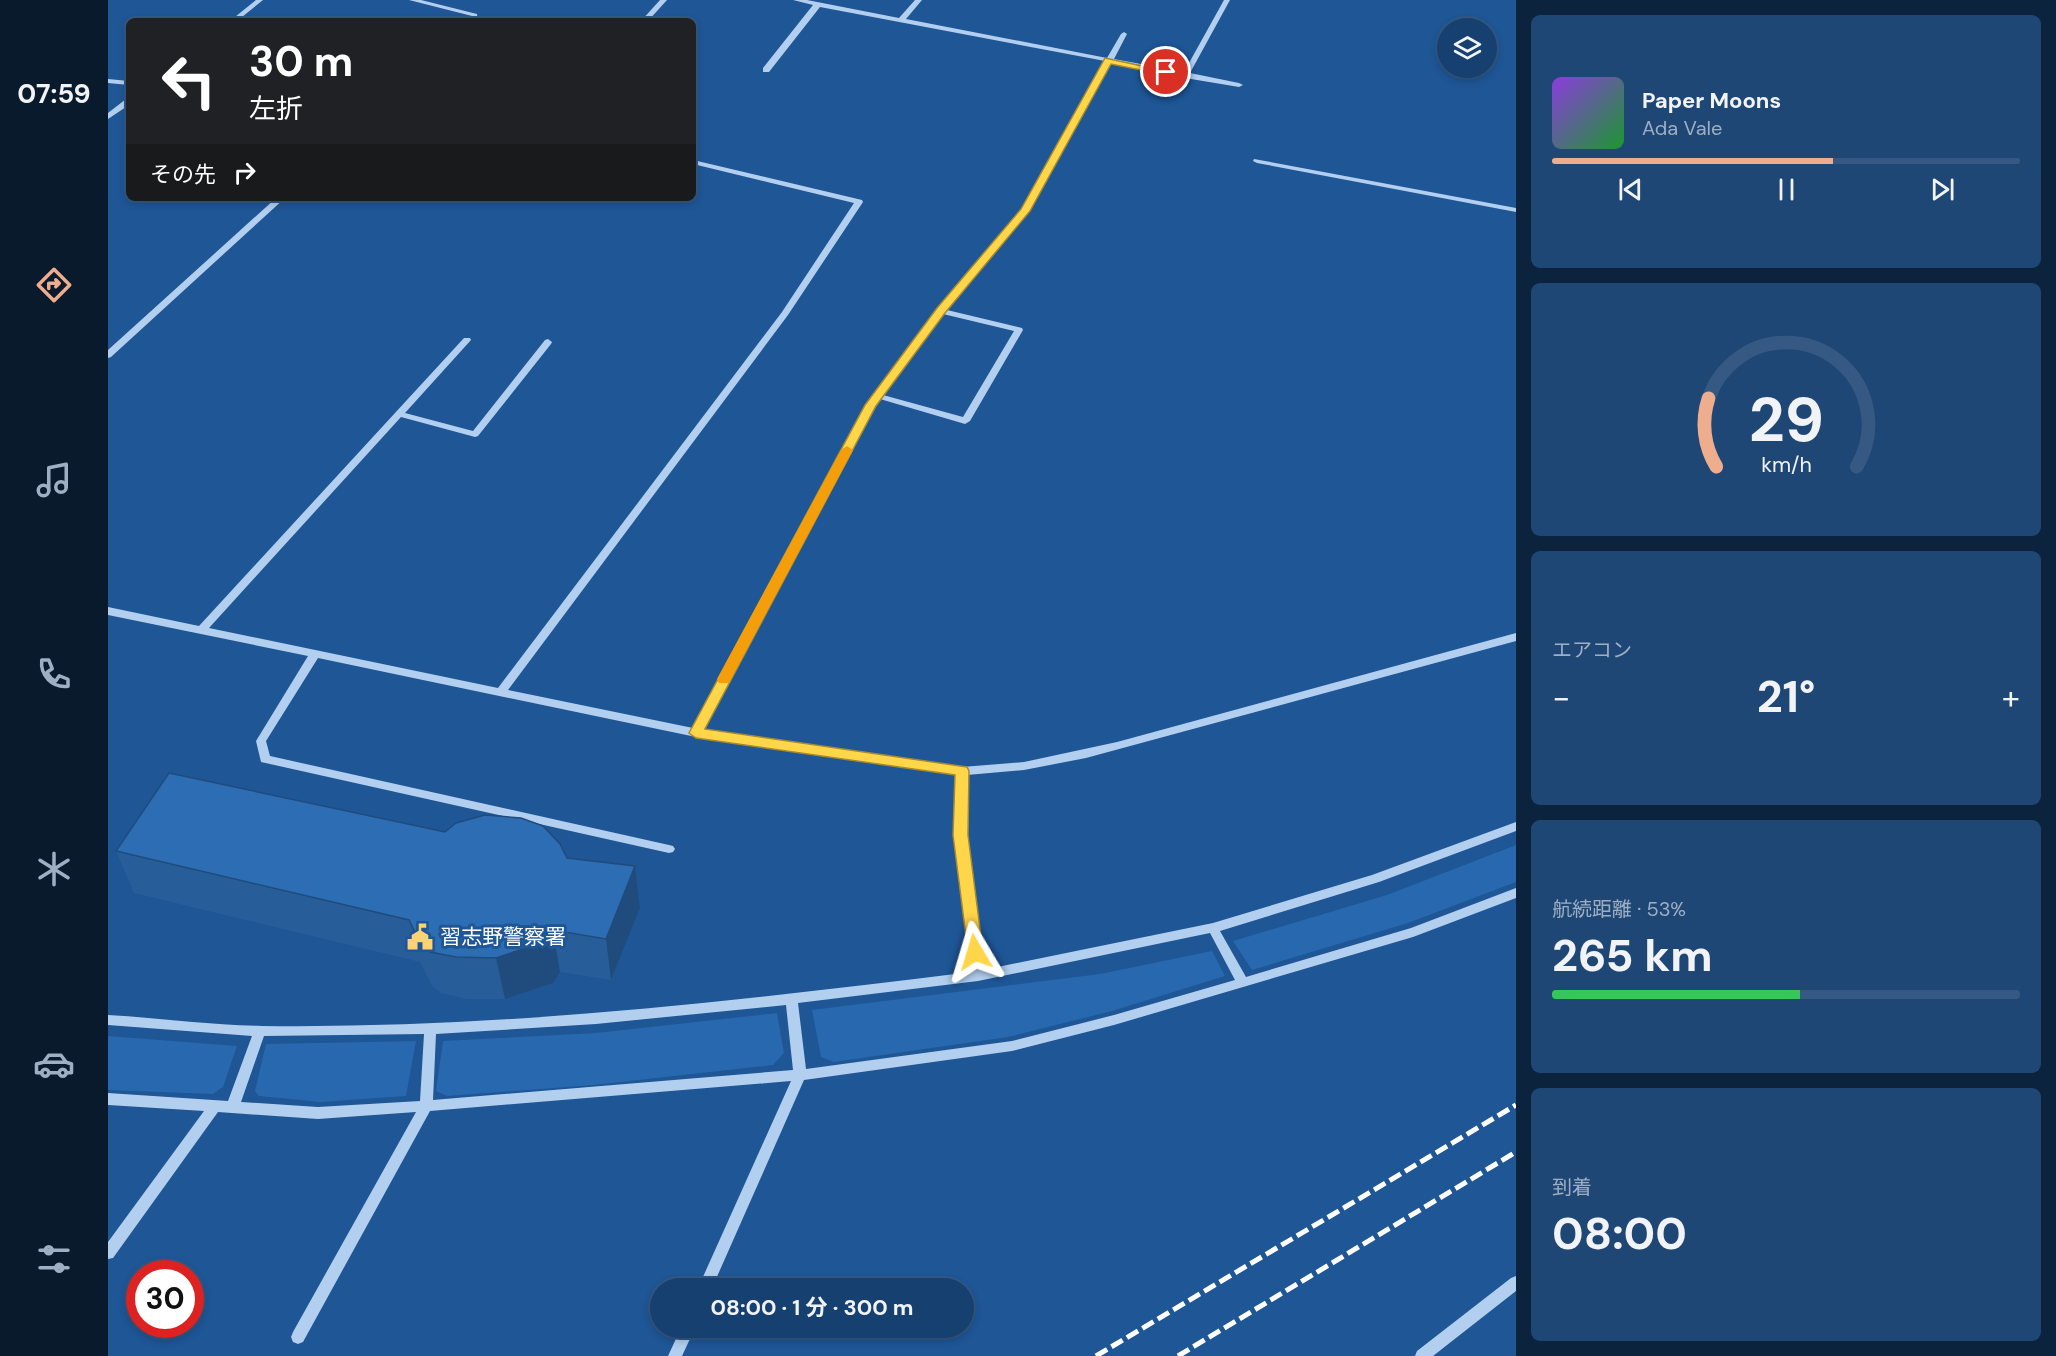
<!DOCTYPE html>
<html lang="ja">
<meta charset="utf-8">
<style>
:root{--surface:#164070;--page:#1f4775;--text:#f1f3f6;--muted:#9eafc3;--line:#355983;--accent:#eead8d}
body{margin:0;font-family:"DM Sans","Noto Sans JP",sans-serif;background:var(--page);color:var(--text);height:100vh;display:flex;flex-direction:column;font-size:22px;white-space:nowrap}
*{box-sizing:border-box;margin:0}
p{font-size:20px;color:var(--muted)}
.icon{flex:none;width:33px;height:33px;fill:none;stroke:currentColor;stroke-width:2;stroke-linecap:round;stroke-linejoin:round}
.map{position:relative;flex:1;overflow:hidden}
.drawer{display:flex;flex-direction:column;gap:15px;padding:15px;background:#0c233e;width:540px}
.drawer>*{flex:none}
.hud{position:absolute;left:18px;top:18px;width:570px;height:183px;border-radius:9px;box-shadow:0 3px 9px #0003,0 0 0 2px var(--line);background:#202124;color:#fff;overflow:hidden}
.controls{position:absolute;left:1329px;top:18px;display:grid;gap:12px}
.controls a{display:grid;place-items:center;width:60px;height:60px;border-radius:50%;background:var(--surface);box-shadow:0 3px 9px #0003,0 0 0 2px var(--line);font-size:30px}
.speed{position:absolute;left:18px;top:1260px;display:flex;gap:12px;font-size:30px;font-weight:700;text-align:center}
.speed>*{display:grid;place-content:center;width:78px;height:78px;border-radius:50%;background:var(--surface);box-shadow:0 3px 9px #0003,0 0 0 2px var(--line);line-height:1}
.speed .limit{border:9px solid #d22;background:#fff;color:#111}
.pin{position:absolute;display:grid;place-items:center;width:51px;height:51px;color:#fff;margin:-26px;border:3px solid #fff;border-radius:50%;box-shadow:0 2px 6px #0007}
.me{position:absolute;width:66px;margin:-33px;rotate:353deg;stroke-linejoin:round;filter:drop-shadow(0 0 4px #0008)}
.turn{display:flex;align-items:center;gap:21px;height:126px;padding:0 24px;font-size:27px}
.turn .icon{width:78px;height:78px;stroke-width:2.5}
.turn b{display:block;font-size:42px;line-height:51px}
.then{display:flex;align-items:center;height:57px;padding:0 24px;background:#0003;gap:12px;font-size:22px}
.big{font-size:45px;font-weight:700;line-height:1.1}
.drawer .card{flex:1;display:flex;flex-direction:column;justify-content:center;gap:9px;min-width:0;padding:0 21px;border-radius:9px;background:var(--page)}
.drawer .dial{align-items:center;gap:0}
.dial svg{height:156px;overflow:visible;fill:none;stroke:var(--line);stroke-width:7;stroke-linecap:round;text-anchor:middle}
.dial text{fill:var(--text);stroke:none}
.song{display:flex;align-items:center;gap:18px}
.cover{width:72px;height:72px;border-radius:9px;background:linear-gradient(135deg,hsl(270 70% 55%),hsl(130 70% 35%))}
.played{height:6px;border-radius:3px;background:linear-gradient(90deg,var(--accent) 60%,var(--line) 60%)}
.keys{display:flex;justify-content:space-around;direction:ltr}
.heat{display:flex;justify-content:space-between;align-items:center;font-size:33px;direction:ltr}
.charge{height:9px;border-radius:4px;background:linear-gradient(90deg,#34c759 53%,var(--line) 0)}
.trip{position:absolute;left:542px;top:1278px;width:324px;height:60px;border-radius:30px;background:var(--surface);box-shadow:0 3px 9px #0003,0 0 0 2px var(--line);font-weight:700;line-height:60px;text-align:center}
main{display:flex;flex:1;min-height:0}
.tabs{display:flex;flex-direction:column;width:108px;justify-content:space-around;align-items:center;background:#091a2d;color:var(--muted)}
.tabs .icon{width:42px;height:42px}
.tabs .current{color:var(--accent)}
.tabs b{font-size:27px;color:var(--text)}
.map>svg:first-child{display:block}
.green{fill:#2768af}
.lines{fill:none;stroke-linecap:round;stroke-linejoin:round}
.minor{fill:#b2cfef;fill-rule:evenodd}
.rail{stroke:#fff;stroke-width:5;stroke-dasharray:13 5;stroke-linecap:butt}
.wall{fill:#275e9a}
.shaded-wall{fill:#204c7d}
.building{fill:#2d6db3;stroke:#204c7d;stroke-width:1.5}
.route{fill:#ffd54a;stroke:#a68a30;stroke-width:1.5}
.slow{fill:#f59e0b}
.labels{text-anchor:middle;stroke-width:6;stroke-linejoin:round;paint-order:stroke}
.poi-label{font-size:21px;fill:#fff;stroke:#1e5696;text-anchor:start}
</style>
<main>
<nav class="tabs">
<b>07:59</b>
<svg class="icon current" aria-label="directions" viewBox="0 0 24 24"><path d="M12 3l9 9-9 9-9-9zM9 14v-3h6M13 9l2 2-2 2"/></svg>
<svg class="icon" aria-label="music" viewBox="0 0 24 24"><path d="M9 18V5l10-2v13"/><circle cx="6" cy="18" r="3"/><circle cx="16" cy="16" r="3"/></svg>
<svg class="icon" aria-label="phone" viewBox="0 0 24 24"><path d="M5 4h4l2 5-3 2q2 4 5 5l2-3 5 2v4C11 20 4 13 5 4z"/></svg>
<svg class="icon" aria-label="climate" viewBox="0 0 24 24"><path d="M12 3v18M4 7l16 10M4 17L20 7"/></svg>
<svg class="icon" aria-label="car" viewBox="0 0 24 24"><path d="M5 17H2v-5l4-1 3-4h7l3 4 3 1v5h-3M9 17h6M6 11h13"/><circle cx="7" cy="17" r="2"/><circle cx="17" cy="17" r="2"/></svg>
<svg class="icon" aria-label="filters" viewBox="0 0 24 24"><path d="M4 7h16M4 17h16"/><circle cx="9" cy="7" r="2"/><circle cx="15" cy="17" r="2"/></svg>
</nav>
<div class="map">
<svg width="1408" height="1356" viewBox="0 0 1408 1356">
<rect width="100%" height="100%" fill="#1e5696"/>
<path class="green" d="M 1408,845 L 1408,882 L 1300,923 L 1144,970 L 1125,941 L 1279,895 Z
M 1104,951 L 1117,976 L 1004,1011 L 900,1037 L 726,1062 L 713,1057 L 704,1010 L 992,974 Z
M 669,1013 L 676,1053 L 665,1065 L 485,1085 L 339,1096 L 328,1091 L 335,1041 L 488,1033 Z
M 0,1036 L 129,1046 L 115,1087 L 105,1094 L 0,1090 Z
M 308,1041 L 298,1096 L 213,1102 L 151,1096 L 147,1091 L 158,1044 Z"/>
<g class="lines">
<path class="minor" d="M 148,0 L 155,0 L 129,21 L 122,21 Z
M 301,0 L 313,0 L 369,14 L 370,21 L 364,21 L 364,16 Z
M 552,0 L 559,0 L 540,21 L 533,21 Z
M 685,0 L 699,0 L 791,18 L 807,0 L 814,0 L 798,19 L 999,58 L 1013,34 L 1016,32 L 1019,34 L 1006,59 L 1076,72 L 1116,0 L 1122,0 L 1082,73 L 1131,83 L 1135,85 L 1131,87 L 1077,78 L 1004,63 L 921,211 L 839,310 L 914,328 L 915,330 L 862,421 L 857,424 L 772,399 L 595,730 L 854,767 L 916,762 L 1009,742 L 1408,633 L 1408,641 L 978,758 L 916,770 L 859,775 L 858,835 L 875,970 L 1105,923 L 1264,875 L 1408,822 L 1408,831 L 1271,882 L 1112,931 L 1138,977 L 1303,928 L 1408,888 L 1408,898 L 1305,937 L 1006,1025 L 904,1051 L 696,1080 L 604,1288 L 590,1288 L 683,1081 L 322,1111 L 195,1342 L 190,1344 L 185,1342 L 183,1337 L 185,1332 L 308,1112 L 210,1119 L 110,1112 L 5,1258 L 0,1259 L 0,1242 L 96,1111 L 0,1105 L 0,1093 L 120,1101 L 144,1036 L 0,1025 L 0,1015 C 51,1018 103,1025 154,1026 C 392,1029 628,1001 863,972 L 846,835 L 848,774 L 588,737 L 210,658 L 158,741 L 162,756 L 561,845 L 565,846 L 567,849 L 565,852 L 561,853 L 153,762 L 148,741 L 200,656 L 0,615 L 0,607 L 91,626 L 356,338 L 362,338 L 363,340 L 297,413 L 365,431 L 437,340 L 440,339 L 444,342 L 443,344 L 370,436 L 367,437 L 293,417 L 101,628 L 390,688 L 674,312 L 746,203 L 585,164 L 585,160 L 754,200 L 755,202 L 680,315 L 400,690 L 585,728 L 758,405 L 830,309 L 914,210 L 997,61 L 712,7 L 661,72 L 655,72 L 655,68 L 705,5 ZM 835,314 L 906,331 L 855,417 L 775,395 ZM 1102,933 L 1127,980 L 1006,1015 L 904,1041 L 698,1069 L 690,1003 L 870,981 ZM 678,1005 L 685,1070 L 325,1100 L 328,1034 L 488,1024 ZM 316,1034 L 312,1101 L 210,1107 L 133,1102 L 156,1036 Z
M 0,79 L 21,81 L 21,85 L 0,83 Z
M 18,99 L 21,99 L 21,105 L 0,119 L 0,113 Z
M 1146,159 L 1408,208 L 1408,212 L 1149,163 L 1145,161 Z
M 168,198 L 177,198 L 3,357 L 0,358 L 0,350 Z
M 1408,1276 L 1408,1291 L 1325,1356 L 1307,1356 L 1309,1351 L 1403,1278 Z
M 573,1328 L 587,1328 L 574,1356 L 560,1356 Z"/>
<path class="rail" d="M 988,1356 L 1408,1105
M 1070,1356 L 1408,1152"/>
</g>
<path class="wall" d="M 8,851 L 459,858 L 527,866 L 532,908 L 503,980 L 452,972 L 445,983 L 397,999 L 358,999 L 333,993 L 324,986 L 312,962 L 26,893 Z"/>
<path class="shaded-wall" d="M 527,866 L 532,908 L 503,980 L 498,939 Z
M 445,930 L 452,972 L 445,983 L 397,999 L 388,958 Z"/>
<path class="building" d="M 61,773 L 337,832 L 348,823 L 377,815 L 413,818 L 435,826 L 452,844 L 459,858 L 527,866 L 498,939 L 445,930 L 438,941 L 388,958 L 348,957 L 322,952 L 313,945 L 301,920 L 8,851 Z"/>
<path class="route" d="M 997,58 L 1062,72 L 1058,75 L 1003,64 L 922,211 L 837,313 L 768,406 L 597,729 L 859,767 L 861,771 L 860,835 L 875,952 L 873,957 L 867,959 L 862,957 L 860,952 L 845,835 L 847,775 L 588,738 L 581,733 L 757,405 L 829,308 L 913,209 Z"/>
<path class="slow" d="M 739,446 L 745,450 L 623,679 L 621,683 L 611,683 L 609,679 L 733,450 Z"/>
<defs>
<g id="civic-bare" transform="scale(2.07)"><path d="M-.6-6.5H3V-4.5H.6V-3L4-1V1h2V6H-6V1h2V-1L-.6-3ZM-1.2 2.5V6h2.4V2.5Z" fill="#fed171" stroke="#1e5696" stroke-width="2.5" paint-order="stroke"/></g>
</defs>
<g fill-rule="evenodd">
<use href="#civic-bare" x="312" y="937"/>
</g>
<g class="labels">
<g class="poi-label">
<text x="332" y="944">習志野警察署</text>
</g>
</g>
</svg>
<div class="controls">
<a><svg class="icon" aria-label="layers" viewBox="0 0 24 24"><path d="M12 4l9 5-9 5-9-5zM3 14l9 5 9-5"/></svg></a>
</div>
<div class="speed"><div class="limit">30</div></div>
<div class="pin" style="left:1058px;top:72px;background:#d93025"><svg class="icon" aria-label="arrive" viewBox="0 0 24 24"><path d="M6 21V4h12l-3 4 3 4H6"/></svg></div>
<svg class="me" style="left:867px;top:952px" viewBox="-20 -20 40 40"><path d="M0-17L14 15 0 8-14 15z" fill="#ffd54a" stroke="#fff" stroke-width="4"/></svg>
<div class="trip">08:00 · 1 分 · 300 m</div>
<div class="hud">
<div class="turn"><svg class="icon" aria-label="left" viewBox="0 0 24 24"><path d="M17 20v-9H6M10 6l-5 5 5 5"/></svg><div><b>30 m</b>左折</div></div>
<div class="then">その先<svg class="icon" aria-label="right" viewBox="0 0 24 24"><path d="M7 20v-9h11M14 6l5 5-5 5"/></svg></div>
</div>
</div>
<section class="drawer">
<div class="card">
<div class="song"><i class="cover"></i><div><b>Paper Moons</b><p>Ada Vale</p></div></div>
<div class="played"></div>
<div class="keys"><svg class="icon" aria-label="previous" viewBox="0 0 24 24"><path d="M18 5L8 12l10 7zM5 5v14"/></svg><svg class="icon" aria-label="pause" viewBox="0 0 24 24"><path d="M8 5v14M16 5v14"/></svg><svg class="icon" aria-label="next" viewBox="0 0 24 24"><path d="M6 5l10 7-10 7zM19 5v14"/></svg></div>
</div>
<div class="card dial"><svg viewBox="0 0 100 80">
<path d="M14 69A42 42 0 1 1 86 69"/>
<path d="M14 69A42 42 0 0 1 10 34" stroke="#eead8d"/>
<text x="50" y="56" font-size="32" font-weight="700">29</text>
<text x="50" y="72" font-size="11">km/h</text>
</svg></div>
<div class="card"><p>エアコン</p>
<div class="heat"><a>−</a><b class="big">21°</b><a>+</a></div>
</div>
<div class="card"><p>航続距離 · 53%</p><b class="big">265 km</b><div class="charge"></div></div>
<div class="card"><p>到着</p><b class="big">08:00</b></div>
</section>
</main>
